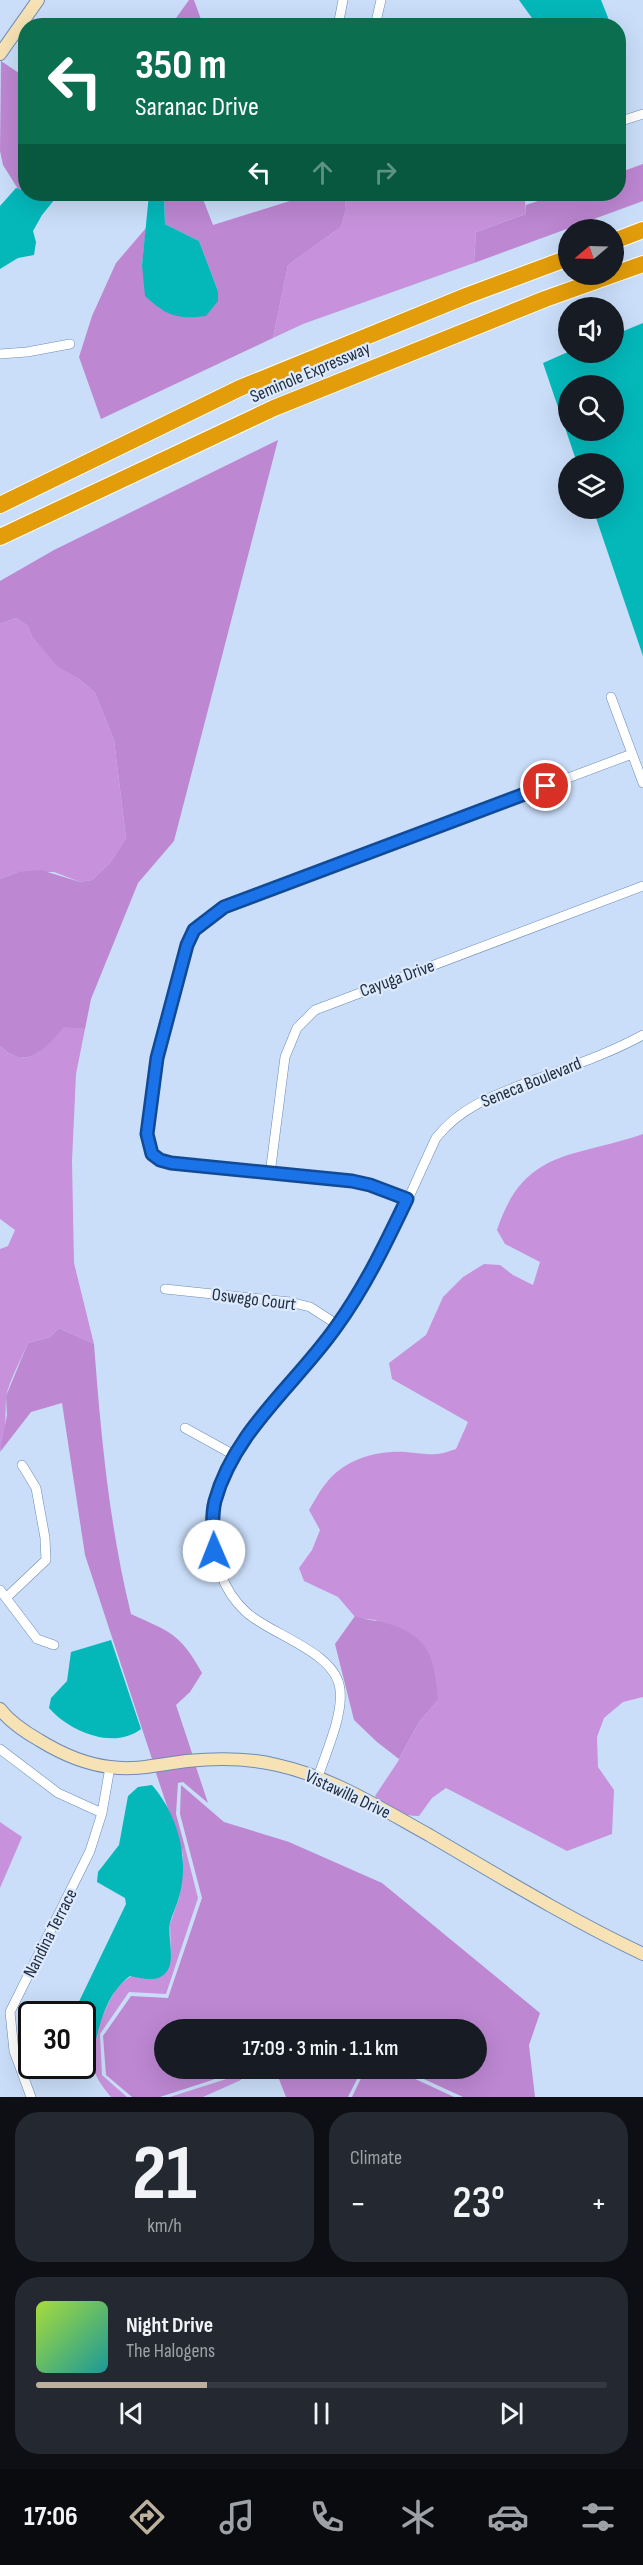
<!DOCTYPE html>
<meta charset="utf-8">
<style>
:root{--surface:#171b24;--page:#242831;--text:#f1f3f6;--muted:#9ea1a6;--line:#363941;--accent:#bcb09d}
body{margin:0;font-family:"Sofia Sans Condensed",sans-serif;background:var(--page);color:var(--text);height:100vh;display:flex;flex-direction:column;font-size:22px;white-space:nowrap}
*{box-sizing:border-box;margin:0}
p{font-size:20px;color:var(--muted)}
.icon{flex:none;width:33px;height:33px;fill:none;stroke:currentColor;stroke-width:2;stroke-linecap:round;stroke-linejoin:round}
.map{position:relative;height:2097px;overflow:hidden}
.sheet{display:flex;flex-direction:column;gap:15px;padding:15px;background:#0d0f14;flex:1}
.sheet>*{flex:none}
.banner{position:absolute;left:18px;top:18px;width:608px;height:183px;border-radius:24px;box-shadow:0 6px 24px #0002;background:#0b6e4f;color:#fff;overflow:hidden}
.needle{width:39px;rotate:251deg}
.controls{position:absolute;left:558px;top:219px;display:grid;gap:12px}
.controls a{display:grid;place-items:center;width:66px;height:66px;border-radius:50%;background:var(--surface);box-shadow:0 6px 24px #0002;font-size:30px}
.speed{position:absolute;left:18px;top:2001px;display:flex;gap:12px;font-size:30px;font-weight:700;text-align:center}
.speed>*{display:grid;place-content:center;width:78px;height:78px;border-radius:50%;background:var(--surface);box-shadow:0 6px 24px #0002;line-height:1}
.speed .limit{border:3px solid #111;border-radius:9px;background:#fff;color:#111}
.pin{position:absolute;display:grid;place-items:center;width:51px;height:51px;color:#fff;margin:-26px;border:3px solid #fff;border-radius:50%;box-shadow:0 2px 6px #0007}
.me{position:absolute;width:66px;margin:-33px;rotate:359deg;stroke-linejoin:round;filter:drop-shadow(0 0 4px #0008)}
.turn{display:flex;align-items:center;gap:21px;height:126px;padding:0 18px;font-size:27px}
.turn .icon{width:78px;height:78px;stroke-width:2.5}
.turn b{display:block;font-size:42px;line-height:51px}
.lanes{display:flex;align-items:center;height:57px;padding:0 18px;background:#0003;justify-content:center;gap:30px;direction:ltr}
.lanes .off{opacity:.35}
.big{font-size:45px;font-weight:600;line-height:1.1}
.sheet .card{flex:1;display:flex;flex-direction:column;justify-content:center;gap:9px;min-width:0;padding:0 21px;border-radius:24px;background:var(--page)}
.sheet .dial{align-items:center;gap:0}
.dial b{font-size:78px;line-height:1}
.song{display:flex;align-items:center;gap:18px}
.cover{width:72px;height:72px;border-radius:9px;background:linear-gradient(135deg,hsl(80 70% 55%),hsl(180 70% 35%))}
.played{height:6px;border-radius:3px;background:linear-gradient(90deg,var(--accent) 30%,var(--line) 30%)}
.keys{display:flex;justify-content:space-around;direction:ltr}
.heat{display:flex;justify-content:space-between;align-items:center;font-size:33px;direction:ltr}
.sheet .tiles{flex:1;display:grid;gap:15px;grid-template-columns:1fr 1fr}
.card:last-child{grid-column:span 2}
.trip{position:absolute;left:154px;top:2019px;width:333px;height:60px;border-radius:30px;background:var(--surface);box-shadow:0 6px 24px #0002;font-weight:600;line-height:60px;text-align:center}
.tab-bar{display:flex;height:96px;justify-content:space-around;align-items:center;background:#090b0e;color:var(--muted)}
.tab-bar .icon{width:42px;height:42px}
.tab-bar .selected{color:var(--accent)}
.tab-bar b{font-size:27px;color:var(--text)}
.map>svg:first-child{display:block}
.green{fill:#c792db}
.forest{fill:#bd87d2}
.water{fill:#04b8ba;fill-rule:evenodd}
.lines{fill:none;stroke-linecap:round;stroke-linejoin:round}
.street-casing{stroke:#6c8bb6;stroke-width:10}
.secondary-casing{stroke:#6c8bb6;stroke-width:14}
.highway-casing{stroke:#fff;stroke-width:18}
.street{stroke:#fff;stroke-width:9}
.secondary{stroke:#f7e2b6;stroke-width:12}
.highway{stroke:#e39d0b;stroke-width:16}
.route-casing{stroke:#114b97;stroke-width:15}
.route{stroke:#1a73e8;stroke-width:10}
.labels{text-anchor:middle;stroke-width:4.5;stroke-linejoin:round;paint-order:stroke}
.street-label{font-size:18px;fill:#212d3f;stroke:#ddeafd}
</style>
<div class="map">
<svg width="643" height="2097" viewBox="0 0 643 2097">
<rect width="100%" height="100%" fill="#cadef9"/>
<path class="green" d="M 344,194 L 518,194 L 525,200 L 526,214 L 476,232 L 474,263 L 303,324 L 273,338 L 288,265 L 341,227 L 346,209 Z
M 16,618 L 28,626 L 32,637 L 58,666 L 79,679 L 95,693 L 114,740 L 126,838 L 110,863 L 92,880 L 80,882 L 54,872 L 18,872 L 0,879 L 0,624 Z
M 64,1026 L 85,1029 L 76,1074 L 72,1161 L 74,1263 L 94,1344 L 59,1328 L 50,1337 L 28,1343 C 22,1358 8,1383 6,1398 C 5,1416 7,1433 0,1451 L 0,1249 L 8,1246 L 15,1230 L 0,1219 L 0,1046 C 27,1072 45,1049 64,1026 Z
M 643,1134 L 643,1697 L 623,1702 L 604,1718 L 597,1737 L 598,1767 L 614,1790 L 612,1834 L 567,1851 L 446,1788 L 432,1798 L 419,1816 C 400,1816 388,1810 375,1796 L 397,1763 L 419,1722 L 438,1700 L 376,1620 L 356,1618 L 338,1597 L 304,1581 L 299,1568 L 312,1550 L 320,1530 L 309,1510 C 315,1500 320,1490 327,1482 C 345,1459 378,1450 406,1452 C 429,1454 434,1457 456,1449 L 468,1422 L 392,1379 L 389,1363 L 426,1335 L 443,1297 L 463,1277 L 484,1264 L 500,1265 L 513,1275 L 533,1285 L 540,1262 L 505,1244 L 497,1230 C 524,1148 574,1158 643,1134 Z
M 0,1822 L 22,1837 L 0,1888 Z
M 185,1847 L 198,1898 L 166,1994 L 129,1992 L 100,2034 L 102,2075 L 127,2097 L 111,2097 C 103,2088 92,2072 91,2060 C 90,2045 110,1992 122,1983 C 136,1971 155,1964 171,1955 L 170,1924 L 179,1898 L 183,1856 L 182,1851 Z
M 242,2074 L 241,2080 L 203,2097 L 170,2097 Z"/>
<path class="forest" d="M 189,0 L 194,0 L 203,25 L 171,25 Z
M 1,61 L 25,77 L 25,191 L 18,189 L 3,165 L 0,151 Z
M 643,164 L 643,201 L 474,263 L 476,232 L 526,214 L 526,205 L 559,194 L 618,194 L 618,173 Z
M 164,194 L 201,194 L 213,225 L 312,194 L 344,194 L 346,209 L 341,227 L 288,265 L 273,338 L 101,419 L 79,357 L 92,316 L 116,263 L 146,228 L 142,265 L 218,301 L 218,291 L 199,241 L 165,224 Z
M 278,440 L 174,841 L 138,883 L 91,999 L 85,1029 L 64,1027 C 45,1049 27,1072 0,1046 L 0,879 L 18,872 L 41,870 L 80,882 L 92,880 L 110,863 L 126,838 L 114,740 L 95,693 L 79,679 L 57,666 L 32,637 L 28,626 L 16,618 L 0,624 L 0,581 L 54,550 Z
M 59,1328 L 94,1344 C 101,1436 109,1524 131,1614 C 170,1632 180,1633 202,1673 L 190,1692 L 176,1705 L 193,1756 L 153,1762 L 85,1555 L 62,1403 L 31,1412 L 0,1452 L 7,1415 L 6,1396 L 28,1343 L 50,1337 Z
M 355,1616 C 364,1620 376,1620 386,1623 C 431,1636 434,1659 438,1700 L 419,1722 L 399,1759 L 377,1742 L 354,1720 L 335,1644 Z
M 195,1764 L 208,1803 L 183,1782 L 178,1783 L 176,1814 L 185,1847 L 182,1851 L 155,1770 Z
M 181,1785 L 224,1822 L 289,1842 L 382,1883 L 540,2013 L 529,2045 L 535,2097 L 463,2097 L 402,2069 L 477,2068 L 477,2030 L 165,2030 L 165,2068 L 246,2069 L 160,2097 L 132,2097 L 106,2075 L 103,2036 L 131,1996 L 168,1998 L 202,1898 L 180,1814 Z
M 366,2068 L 396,2070 L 454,2097 L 352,2097 Z
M 275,2069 L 362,2069 L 348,2097 L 286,2097 Z"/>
<path class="water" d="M 519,0 L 601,0 L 611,25 L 537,25 Z
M 16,188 L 25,191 L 26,194 L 59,194 L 42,215 L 33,231 L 36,242 L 34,255 L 18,258 L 0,269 L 0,206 Z
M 149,194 L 164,194 L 165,224 L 199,241 L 218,291 L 218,301 L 206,316 C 176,320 166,315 145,296 L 142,265 Z
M 643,323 L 643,656 L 593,509 L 614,508 L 614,464 L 577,463 L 543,363 L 568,352 L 614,352 L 614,335 ZM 568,386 L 614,386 L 614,430 L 568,430 Z
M 111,1640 L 141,1729 C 114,1750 70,1732 49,1708 L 51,1698 L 67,1681 L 71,1652 Z
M 152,1785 C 178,1815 190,1859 179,1897 C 177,1906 172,1914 170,1923 C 167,1939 178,1966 162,1976 C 153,1982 140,1978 130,1976 C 102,1997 99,2033 89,2064 L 83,2064 L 82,2014 L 73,2014 L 126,1904 L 125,1898 L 97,1882 L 98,1872 L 119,1845 L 128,1796 L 138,1787 Z"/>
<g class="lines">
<g class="street-casing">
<path id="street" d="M 338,26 L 343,0
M 375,26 L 381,0
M 618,122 L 643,114
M 0,354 L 27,352 L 70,344
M 611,697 L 643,783
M 270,1174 L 285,1057 L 297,1028 L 315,1010 L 643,886
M 407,1199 L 370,1185 L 353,1181 L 171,1163 L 160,1160 L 152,1154 L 147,1134 L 157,1058 L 187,945 L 194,929 L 224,907 L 632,754
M 165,1289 L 290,1302 L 310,1307 L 338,1325
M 185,1428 L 234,1455
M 0,1590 L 37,1639 L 54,1645
M 7,1597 L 46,1560 L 45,1538 L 36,1488 L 22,1465
M 0,1749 L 58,1793 L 102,1813
M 318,1777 C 326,1752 343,1716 340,1690 C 337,1652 271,1635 246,1612 C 222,1590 212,1557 213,1525 C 214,1451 281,1398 324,1344 C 337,1328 348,1309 360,1292 C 390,1244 412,1189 436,1138 C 463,1104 500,1093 540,1078 C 575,1065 610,1053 643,1035
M 31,2097 L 14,2051 L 10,2012 L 90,1851 L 102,1813 L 110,1767"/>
</g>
<g class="secondary-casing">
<path id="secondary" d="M 0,54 L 38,0
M 0,1709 C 10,1722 25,1732 39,1740 C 60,1753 85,1764 110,1767 C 136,1771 161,1764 187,1761 C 217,1758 248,1758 277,1765 C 332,1777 380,1808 429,1835 C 499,1876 569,1919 643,1954"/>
</g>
<g class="highway-casing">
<path id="highway" d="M 614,241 L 643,230
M 0,505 L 240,388 L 466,296 L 568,258
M 0,537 L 274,408 L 545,299 L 643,264"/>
</g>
<use href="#street" class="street"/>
<use href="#secondary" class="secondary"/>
<use href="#highway" class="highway"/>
</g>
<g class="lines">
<g class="route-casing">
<path id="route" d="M 214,1551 C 213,1535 211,1517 215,1501 C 234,1431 296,1384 336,1327 C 365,1287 386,1243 407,1199 L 370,1185 L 352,1181 L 171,1163 L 160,1160 L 152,1154 L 147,1134 L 157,1058 L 187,945 L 194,930 L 224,907 L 546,786"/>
</g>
<use href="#route" class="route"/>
</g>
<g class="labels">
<g class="street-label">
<text transform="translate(310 372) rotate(-23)" y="6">Seminole Expressway</text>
<text transform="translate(397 978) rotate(-20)" y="6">Cayuga Drive</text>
<text transform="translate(531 1082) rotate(-22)" y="6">Seneca Boulevard</text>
<text transform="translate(254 1299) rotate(7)" y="6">Oswego Court</text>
<text transform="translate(348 1794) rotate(25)" y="6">Vistawilla Drive</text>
<text transform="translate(50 1933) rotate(-63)" y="6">Nandina Terrace</text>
</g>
</g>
</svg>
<div class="controls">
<a><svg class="needle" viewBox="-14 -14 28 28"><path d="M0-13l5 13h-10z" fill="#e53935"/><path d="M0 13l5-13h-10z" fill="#9ea1a6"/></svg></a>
<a><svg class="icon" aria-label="sound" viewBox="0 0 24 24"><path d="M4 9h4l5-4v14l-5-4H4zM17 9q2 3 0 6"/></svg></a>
<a><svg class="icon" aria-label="search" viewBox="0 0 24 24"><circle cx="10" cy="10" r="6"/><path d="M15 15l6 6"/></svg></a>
<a><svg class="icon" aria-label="layers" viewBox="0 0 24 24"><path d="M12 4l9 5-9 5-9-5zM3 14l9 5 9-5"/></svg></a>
</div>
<div class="speed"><div class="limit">30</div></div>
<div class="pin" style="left:546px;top:786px;background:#d93025"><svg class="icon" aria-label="arrive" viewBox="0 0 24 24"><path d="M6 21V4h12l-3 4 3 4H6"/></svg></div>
<svg class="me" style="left:214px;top:1551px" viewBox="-20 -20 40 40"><circle r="19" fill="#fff"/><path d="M0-13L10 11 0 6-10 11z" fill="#1a73e8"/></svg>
<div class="trip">17:09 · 3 min · 1.1 km</div>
<div class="banner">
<div class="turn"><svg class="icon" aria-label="left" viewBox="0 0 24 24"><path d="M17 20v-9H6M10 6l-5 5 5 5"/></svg><div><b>350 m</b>Saranac Drive</div></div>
<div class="lanes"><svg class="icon" aria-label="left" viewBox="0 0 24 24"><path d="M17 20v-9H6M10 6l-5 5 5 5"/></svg><svg class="icon off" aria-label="ahead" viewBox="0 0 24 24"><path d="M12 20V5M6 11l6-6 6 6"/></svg><svg class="icon off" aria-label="right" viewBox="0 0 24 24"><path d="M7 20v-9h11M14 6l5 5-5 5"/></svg></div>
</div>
</div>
<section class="sheet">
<div class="tiles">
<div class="card dial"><b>21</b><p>km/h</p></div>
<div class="card"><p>Climate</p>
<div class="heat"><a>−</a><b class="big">23°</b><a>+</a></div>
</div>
<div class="card">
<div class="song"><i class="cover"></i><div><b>Night Drive</b><p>The Halogens</p></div></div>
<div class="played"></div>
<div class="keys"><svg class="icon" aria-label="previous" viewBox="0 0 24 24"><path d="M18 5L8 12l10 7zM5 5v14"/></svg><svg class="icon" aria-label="pause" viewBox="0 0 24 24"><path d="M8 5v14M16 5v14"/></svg><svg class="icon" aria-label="next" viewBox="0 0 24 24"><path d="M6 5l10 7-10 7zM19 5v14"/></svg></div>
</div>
</div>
</section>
<nav class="tab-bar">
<b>17:06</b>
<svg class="icon selected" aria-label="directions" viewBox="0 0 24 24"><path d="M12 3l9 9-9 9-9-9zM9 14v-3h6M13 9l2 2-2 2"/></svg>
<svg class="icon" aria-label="music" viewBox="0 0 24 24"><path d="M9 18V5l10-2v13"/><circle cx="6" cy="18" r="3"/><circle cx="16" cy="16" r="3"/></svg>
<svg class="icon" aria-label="phone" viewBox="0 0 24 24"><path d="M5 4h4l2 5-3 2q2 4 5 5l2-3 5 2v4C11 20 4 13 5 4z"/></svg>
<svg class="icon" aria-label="climate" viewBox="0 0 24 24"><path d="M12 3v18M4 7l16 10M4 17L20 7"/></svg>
<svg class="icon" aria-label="car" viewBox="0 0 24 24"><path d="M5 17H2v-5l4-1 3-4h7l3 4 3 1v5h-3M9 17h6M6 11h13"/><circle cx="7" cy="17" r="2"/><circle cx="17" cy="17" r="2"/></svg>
<svg class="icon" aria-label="filters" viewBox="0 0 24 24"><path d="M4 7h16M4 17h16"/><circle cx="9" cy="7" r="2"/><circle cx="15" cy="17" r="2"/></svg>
</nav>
